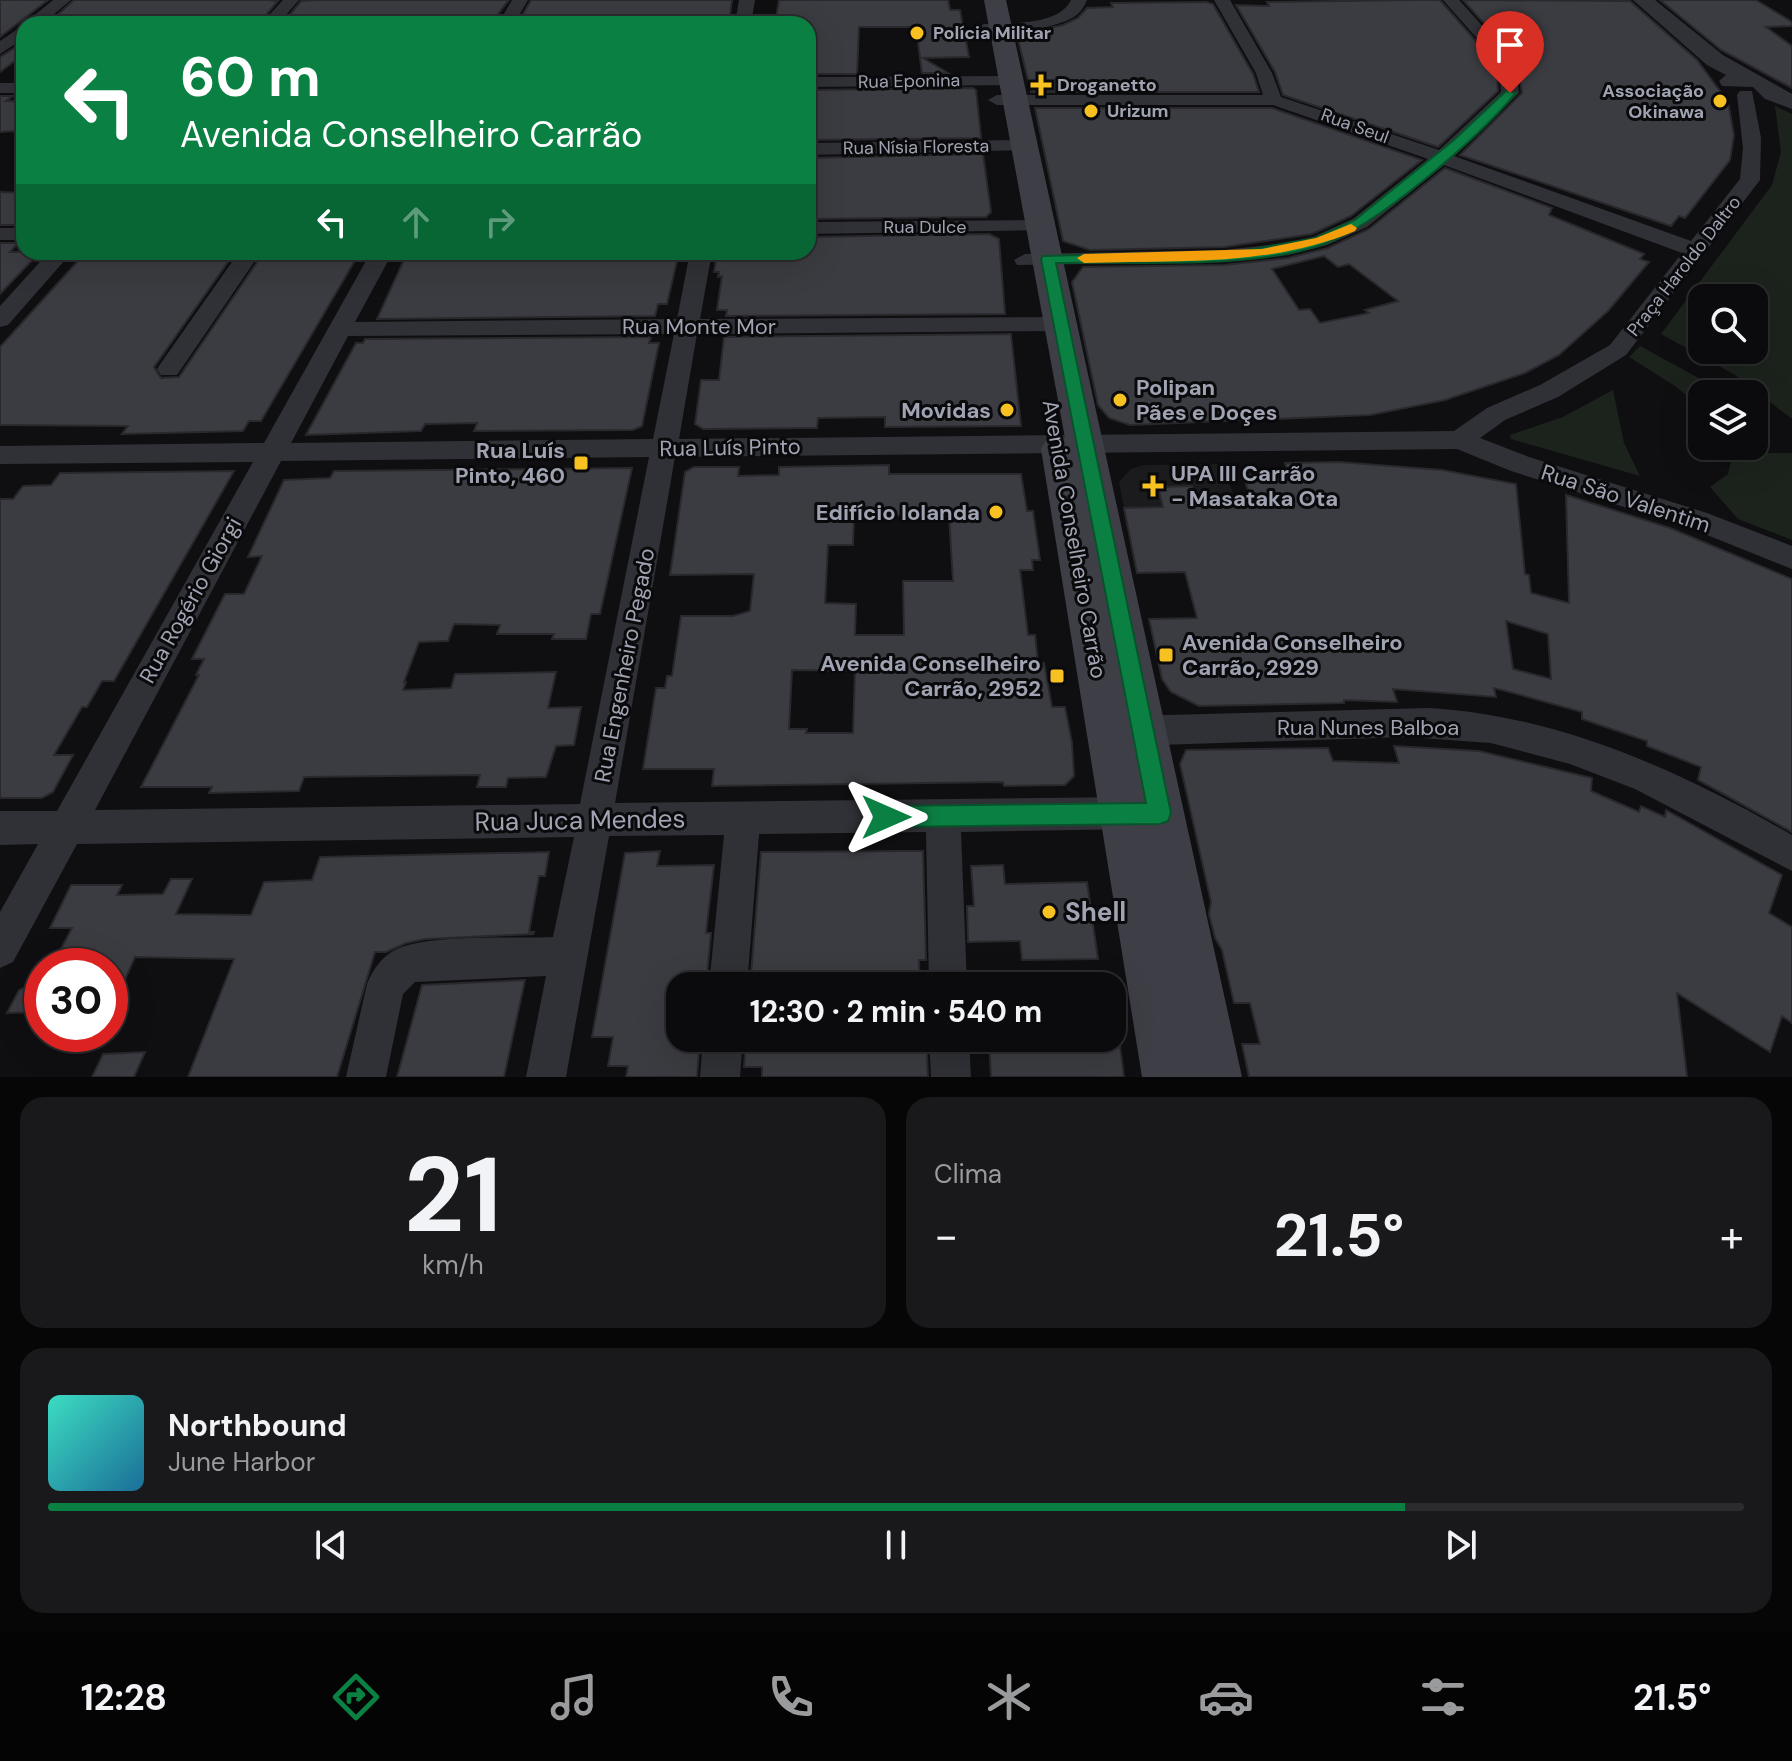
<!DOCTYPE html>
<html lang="pt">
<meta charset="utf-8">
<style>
:root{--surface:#0b0b0d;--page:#19191b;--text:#f1f3f6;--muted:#9a9b9d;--line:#2b2b2e;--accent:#0b8043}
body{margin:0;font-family:"DM Sans",sans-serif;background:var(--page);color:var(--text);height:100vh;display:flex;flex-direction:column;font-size:30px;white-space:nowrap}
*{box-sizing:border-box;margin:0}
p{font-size:26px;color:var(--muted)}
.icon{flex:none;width:44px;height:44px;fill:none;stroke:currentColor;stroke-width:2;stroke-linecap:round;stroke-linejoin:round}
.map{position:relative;height:1077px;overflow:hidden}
.details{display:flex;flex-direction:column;gap:20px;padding:20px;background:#060607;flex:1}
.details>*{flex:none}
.banner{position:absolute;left:16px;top:16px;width:800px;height:244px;border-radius:24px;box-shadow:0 8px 32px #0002,0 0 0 2px var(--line);background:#0b8043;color:#fff;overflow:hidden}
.controls{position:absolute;left:1688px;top:284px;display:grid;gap:16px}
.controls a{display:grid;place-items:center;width:80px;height:80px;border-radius:16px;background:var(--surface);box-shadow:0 8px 32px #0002,0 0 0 2px var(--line);font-size:40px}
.speed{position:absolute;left:24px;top:948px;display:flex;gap:16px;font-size:40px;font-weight:700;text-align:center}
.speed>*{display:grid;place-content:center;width:104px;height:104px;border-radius:50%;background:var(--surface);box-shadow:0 8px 32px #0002,0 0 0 2px var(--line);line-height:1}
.speed .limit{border:12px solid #d22;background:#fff;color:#111}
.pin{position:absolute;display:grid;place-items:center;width:68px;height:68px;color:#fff;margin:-82px -34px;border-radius:50% 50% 50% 0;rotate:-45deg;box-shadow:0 0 8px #0007}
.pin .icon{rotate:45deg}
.me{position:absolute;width:88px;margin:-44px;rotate:90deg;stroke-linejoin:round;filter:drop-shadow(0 0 6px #0008)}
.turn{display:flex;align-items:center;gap:28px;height:168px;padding:0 32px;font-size:36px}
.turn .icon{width:104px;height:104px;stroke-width:2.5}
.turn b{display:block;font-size:56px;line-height:68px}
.lanes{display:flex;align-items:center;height:76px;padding:0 32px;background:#0003;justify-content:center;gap:40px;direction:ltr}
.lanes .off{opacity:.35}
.big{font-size:60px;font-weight:700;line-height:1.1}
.details .tile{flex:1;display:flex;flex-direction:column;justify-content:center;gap:12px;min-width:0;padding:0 28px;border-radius:24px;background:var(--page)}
.details .dial{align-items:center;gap:0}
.dial b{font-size:104px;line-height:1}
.song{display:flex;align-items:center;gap:24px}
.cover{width:96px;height:96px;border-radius:12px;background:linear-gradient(135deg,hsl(170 70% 55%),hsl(200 70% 35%))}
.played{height:8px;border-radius:4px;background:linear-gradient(90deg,var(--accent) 80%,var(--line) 80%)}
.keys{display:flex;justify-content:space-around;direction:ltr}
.heat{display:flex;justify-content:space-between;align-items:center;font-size:44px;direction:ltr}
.details .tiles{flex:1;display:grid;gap:20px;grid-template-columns:1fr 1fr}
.tile:last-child{grid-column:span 2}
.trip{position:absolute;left:666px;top:972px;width:460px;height:80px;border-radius:24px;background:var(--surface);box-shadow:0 8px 32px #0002,0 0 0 2px var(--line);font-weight:700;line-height:80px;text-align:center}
.tabs{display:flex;height:128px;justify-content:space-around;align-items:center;background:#040405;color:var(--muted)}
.tabs .icon{width:56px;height:56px}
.tabs .active{color:var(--accent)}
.tabs b{font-size:36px;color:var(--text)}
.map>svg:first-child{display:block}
.built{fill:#1b1b1e}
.green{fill:#1c231d;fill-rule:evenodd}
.building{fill:#3b3c41;stroke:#29292d;stroke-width:2;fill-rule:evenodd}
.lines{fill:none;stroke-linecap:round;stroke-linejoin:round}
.minor{fill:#303136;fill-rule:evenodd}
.tertiary{fill:#303136;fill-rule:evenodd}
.secondary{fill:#3e3f46;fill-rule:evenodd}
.route{fill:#0b8043;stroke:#07532c;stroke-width:2}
.slow{fill:#f59e0b}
.poi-dot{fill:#f7c121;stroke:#0a0a0c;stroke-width:3}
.labels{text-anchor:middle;stroke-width:6;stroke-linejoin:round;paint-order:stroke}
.far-poi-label{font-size:18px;font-weight:bold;fill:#a0a4b2;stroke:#0a0a0c;text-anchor:start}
.far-street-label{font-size:18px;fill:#a0a4b2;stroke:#0a0a0c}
.street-label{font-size:22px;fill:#a0a4b2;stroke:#0a0a0c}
.poi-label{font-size:22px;font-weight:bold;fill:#a0a4b2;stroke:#0a0a0c;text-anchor:end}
.near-street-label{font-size:26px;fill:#a0a4b2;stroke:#0a0a0c}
.near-poi-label{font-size:26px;font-weight:bold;fill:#a0a4b2;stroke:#0a0a0c;text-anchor:start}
</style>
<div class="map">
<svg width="1792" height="1077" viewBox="0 0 1792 1077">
<rect width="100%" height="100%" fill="#0f0f11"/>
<path class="built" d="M 1223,464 L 1237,506 L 1124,508 L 1119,482 L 1131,469 L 1144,465 Z"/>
<path class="green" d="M 1775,106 L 1792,114 L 1792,419 L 1735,375 L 1661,334 L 1772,185 L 1781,152 ZM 1754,298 L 1754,350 L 1702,350 L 1702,298 Z
M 1640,346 L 1728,394 L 1702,394 L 1702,408 L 1675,386 L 1629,357 Z
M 1613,390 L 1624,443 L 1640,476 L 1511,439 L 1510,435 L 1563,417 Z
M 1733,453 L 1792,453 L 1792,540 L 1738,519 L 1710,487 L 1728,474 Z"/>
<path class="building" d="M 0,0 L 48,0 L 0,37 Z
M 74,0 L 267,0 L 278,1 L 258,24 L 47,24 Z
M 317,0 L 509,0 L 491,23 L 482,24 L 282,24 L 301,1 Z
M 531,0 L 732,0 L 729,23 L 526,24 L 519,21 Z
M 779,0 L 948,0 L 950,10 L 960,10 L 969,57 L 923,58 L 948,73 L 922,73 L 916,27 L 859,27 L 857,74 L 808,74 L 808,24 L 775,24 Z
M 1414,0 L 1440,0 L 1496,64 L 1498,91 L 1438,147 L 1283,95 L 1275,72 L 1236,5 L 1269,6 L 1267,2 Z
M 1463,0 L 1630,1 L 1697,60 L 1728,102 L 1734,135 L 1730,160 L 1685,218 L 1679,216 L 1671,226 L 1460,155 L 1522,93 L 1517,60 Z
M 1660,0 L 1756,0 L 1792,22 L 1792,26 L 1766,27 L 1792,46 L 1792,88 L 1721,50 Z
M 1206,2 L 1213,4 L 1253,74 L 1259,92 L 1031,92 L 1017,35 L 1063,25 L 1078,18 L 1087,8 L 1113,7 L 1111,3 Z
M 24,42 L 24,54 L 0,72 L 0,57 Z
M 973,88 L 976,90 L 981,138 L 808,140 L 808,90 Z
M 0,96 L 13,96 L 6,101 L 24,101 L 24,124 L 16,131 L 0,132 Z
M 1035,108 L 1272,108 L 1422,160 L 1351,216 L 1312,234 L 1224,247 L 1090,250 L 1063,241 Z
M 983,154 L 991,212 L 986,217 L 808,219 L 808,158 Z
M 1445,168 L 1552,208 L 1549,215 L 1644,254 L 1640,259 L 1649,262 L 1608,311 L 1559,355 L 1525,373 L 1445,400 L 1370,415 L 1130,425 L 1109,418 L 1098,405 L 1072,282 L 1083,267 L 1224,265 L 1288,258 L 1328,248 L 1369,229 ZM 1324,256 L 1338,267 L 1349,264 L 1398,301 L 1365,310 L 1369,313 L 1320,323 L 1310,309 L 1299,310 L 1272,269 Z
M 0,192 L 24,193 L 24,225 L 0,225 Z
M 989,234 L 999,239 L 1005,314 L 726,316 L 727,310 L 717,310 L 722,276 L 718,277 L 719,272 L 714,272 L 717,253 L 808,252 L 808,237 Z
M 0,243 L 18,243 L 10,252 L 40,252 L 0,294 Z
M 86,252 L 235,252 L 154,367 L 161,378 L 179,377 L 264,252 L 360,252 L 261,421 L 249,421 L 243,431 L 122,434 L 128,426 L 0,425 L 0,347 Z
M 415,252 L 679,252 L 667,304 L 658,304 L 655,316 L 377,319 L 407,253 Z
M 1011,334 L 1021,426 L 885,427 L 885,417 L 818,418 L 817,428 L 703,429 L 695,424 L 701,380 L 719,380 L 724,337 Z
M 651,337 L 649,343 L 659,343 L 642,426 L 633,430 L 474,431 L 477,423 L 425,424 L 421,431 L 306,435 L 356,343 L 363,343 L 365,339 Z
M 1339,462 L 1442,470 L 1516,484 L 1525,574 L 1529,575 L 1531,593 L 1569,603 L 1566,495 L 1670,528 L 1792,579 L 1792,832 L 1698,780 L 1701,767 L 1647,746 L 1647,741 L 1582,719 L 1582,712 L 1506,691 L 1494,688 L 1496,697 L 1393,689 L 1397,702 L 1344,700 L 1344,703 L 1199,706 L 1171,692 L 1162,679 L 1149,619 L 1197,618 L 1185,572 L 1137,573 L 1124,508 L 1163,507 L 1158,487 L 1192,486 L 1197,506 L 1253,505 L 1243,475 L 1288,473 L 1285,463 ZM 1506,621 L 1548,634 L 1551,679 L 1513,669 Z
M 889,465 L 889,474 L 1021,474 L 1027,511 L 1033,511 L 1040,560 L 1032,560 L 1033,570 L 1020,570 L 1028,635 L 1035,635 L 1038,663 L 1044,663 L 1052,707 L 1065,707 L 1072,743 L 1074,776 L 1065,785 L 1004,786 L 1003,782 L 712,786 L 714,769 L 643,769 L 656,688 L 665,688 L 667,676 L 672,676 L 681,616 L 733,616 L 750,611 L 754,574 L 670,575 L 685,472 L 694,467 L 739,467 L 738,476 L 779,475 L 779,467 ZM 949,515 L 953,581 L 903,581 L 904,635 L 855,635 L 856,604 L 825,603 L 828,545 L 853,545 L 854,516 ZM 792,670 L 855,671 L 853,733 L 806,733 L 807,729 L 789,729 Z
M 632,468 L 600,614 L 591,614 L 586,639 L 552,639 L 554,634 L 497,634 L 500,625 L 454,624 L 448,641 L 419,642 L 404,682 L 406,682 L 403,690 L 451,688 L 455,674 L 556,672 L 548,708 L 581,707 L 574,745 L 556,746 L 546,777 L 508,778 L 506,787 L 477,787 L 480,775 L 304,777 L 299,791 L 209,793 L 212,787 L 141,787 L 199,675 L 196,675 L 204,659 L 192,659 L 225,594 L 244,594 L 262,556 L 248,557 L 284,480 L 330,478 L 334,471 Z
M 234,471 L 114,681 L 102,681 L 87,707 L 82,707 L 54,755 L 73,755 L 53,792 L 42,798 L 0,798 L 0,499 L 13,499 L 23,486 L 51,485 L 60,473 Z
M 1394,746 L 1479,751 L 1592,778 L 1591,791 L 1639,812 L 1641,806 L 1665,817 L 1666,810 L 1782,875 L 1769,913 L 1792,927 L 1792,1023 L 1782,1016 L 1770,1052 L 1677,993 L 1687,1077 L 1249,1077 L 1242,1044 L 1260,1044 L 1250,1003 L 1234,1003 L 1222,950 L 1215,938 L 1209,914 L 1211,902 L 1180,764 L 1186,750 L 1328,748 L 1333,761 L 1399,763 Z
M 660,851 L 657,866 L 714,865 L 706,933 L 711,933 L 706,986 L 680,986 L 680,1038 L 700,1038 L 697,1077 L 626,1077 L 628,1066 L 608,1066 L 613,1037 L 592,1037 L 625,853 Z
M 905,851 L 923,851 L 926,960 L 919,960 L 920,986 L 750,986 L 761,852 Z
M 549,852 L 545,876 L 539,876 L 529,932 L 534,932 L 533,934 L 425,939 L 406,943 L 386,952 L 375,952 L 337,1077 L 188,1077 L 234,959 L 135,957 L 110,1013 L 110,966 L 52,966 L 72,928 L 50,928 L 71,885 L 122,885 L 117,895 L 163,894 L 171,879 L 192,879 L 176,914 L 251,915 L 264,882 L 312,880 L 320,857 Z
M 1003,865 L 1005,884 L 1087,882 L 1098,959 L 1022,960 L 1020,941 L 968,942 L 967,906 L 974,906 L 971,866 Z
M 42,980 L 42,1012 L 7,1013 L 19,990 Z
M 525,980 L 504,1077 L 397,1077 L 422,985 Z
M 746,1038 L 869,1038 L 869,1052 L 927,1051 L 928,1077 L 762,1077 L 762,1067 L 744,1067 Z
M 989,1038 L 1119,1038 L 1124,1077 L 991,1077 Z
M 145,1052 L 134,1077 L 92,1077 L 103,1054 Z"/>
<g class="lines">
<path class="minor" d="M 53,0 L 71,0 L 42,24 L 24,24 Z
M 283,0 L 299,0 L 278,24 L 261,24 Z
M 512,0 L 528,0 L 514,24 L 498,24 Z
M 739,0 L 755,0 L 751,24 L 735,24 Z
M 1071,0 L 1087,0 C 1083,9 1079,15 1070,19 C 1053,28 990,41 976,29 L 984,24 C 1009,23 1059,26 1071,0 Z
M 1214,0 L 1230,0 L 1272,73 L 1281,97 L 1439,150 L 1501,92 L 1499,63 L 1443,0 L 1459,0 L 1515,62 L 1519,93 L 1454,156 L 1691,241 L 1740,179 L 1743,148 L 1737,95 L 1740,91 L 1752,91 L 1761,138 L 1760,180 L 1626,355 L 1558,397 L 1505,420 L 1480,438 L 1529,457 L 1707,513 L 1792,546 L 1792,569 L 1687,527 L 1511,471 L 1457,449 L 675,457 L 615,803 L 1135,797 L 1147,801 L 1152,813 L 1147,825 L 1135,829 L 961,832 L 967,986 L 929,986 L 926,832 L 759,834 L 747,986 L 709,986 L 724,835 L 609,836 L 566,1077 L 526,1077 L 546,976 L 415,982 L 403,994 L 386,1077 L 346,1077 L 367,984 C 372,971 381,958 393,951 C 424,933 515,939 553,937 L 574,837 L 77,844 L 13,962 L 0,968 L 0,912 L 38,844 L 0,845 L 0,811 L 57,811 L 253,462 L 0,464 L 0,446 L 264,443 L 371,252 L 393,252 L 355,322 L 677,319 L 690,252 L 712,252 L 700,319 L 1059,317 L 1067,319 L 1070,324 L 1067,329 L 1059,331 L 697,334 L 679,439 L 1454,431 L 1487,408 L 1540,385 L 1610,345 L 1682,253 L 1444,165 L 1367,227 L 1327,245 L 1288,255 L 1224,262 L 1017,265 L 1014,260 L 1025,254 L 1224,250 L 1288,243 L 1313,237 L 1353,219 L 1428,159 L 1273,105 L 997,105 L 988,100 L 997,95 L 1263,95 L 1256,73 ZM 674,334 L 653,439 L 291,443 L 348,336 ZM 649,457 L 580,804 L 95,810 L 281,461 Z
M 24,25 L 24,38 L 0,54 L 0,41 Z
M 1011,76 L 1020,81 L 1017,85 L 808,87 L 808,77 Z
M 0,83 L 24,83 L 24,93 L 0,93 Z
M 1025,140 L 1034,146 L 1032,150 L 808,155 L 808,143 Z
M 1041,220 L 1048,222 L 1051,226 L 1048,230 L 808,234 L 808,222 Z
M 0,228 L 24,228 L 24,240 L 0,240 Z
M 49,252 L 72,252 L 8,325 L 0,327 L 0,306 Z
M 239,252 L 261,252 L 177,375 L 161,375 L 157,369 L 161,363 Z
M 1428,708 C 1557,715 1681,771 1792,835 L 1792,871 L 1635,789 L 1570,764 L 1491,743 L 1407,737 L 1128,746 L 1116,741 L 1112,731 L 1116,721 L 1128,716 Z
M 703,1038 L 743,1038 L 740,1077 L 700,1077 Z
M 929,1038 L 969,1038 L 971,1077 L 931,1077 Z"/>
<path class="tertiary" d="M 1633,0 L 1655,0 L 1723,55 L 1792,94 L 1792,109 L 1765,99 L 1753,87 L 1722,86 L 1719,81 L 1726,75 L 1707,65 Z"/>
<path class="secondary" d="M 984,0 L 1006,0 L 1242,1077 L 1142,1077 L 1041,449 L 1046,440 L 1059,436 L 1065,438 Z"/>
</g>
<path class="route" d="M 1506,91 L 1516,93 C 1478,138 1378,225 1324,244 C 1251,270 1135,261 1056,263 L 1171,813 L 1168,821 L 1160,824 L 886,827 L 878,824 L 874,817 L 878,809 L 886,806 L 1146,803 L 1041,259 L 1043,256 L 1243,251 L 1315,238 L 1355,220 L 1454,140 Z"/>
<path class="slow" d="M 1351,224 L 1357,228 L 1355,231 C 1270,267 1175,260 1084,263 L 1077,258 L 1084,254 L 1262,249 L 1316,238 Z"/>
<g class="poi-dot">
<circle cx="917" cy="33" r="8"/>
<path d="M1037 73h8v8h8v8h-8v8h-8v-8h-8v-8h8z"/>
<circle cx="1720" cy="101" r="8"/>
<circle cx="1091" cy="111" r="8"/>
<circle cx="1120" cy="400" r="8"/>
<circle cx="1007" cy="410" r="8"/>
<rect x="573" y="455" width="16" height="16" rx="4"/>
<path d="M1149 474h8v8h8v8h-8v8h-8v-8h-8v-8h8z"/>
<circle cx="996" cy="512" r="8"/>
<rect x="1158" y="647" width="16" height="16" rx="4"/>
<rect x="1049" y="668" width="16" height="16" rx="4"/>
<circle cx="1049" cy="912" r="8"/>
</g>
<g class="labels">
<g class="far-poi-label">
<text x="933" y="39">Polícia Militar</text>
<text x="1057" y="91">Droganetto</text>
<text x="1704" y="97" text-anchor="end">Associação<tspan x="1704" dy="21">Okinawa</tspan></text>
<text x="1107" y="117">Urizum</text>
</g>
<g class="far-street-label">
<text transform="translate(909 81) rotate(-1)" y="6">Rua Eponina</text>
<text transform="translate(1355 126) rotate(20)" y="6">Rua Seul</text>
<text transform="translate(916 147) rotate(-1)" y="6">Rua Nísia Floresta</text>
<text x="925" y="233">Rua Dulce</text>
<text transform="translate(1684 266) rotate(-52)" y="6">Praça Haroldo Daltro</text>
</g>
<g class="street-label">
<text x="699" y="334">Rua Monte Mor</text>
<text transform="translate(730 447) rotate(-1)" y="8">Rua Luís Pinto</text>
<text transform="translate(1626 498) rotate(18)" y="8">Rua São Valentim</text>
<text transform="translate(1075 539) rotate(80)" y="8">Avenida Conselheiro Carrão</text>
<text transform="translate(190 600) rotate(-61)" y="8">Rua Rogério Giorgi</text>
<text transform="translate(624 665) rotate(-79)" y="8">Rua Engenheiro Pegado</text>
<text x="1368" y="735">Rua Nunes Balboa</text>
</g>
<g class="poi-label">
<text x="1136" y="395" text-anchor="start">Polipan<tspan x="1136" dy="25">Pães e Doçes</tspan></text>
<text x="991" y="418">Movidas</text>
<text x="565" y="458">Rua Luís<tspan x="565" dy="25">Pinto, 460</tspan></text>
<text x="1171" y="481" text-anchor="start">UPA III Carrão<tspan x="1171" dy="25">- Masataka Ota</tspan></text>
<text x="980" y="520">Edifício Iolanda</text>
<text x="1182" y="650" text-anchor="start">Avenida Conselheiro<tspan x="1182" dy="25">Carrão, 2929</tspan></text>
<text x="1041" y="671">Avenida Conselheiro<tspan x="1041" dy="25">Carrão, 2952</tspan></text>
</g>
<g class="near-street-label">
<text transform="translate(580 820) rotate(-1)" y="9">Rua Juca Mendes</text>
</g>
<g class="near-poi-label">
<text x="1065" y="921">Shell</text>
</g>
</g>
</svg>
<div class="controls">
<a><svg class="icon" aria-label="search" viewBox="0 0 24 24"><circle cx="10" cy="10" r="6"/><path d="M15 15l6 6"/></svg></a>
<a><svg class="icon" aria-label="layers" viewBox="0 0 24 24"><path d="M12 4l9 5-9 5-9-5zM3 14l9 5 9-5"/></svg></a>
</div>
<div class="speed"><div class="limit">30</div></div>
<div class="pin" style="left:1510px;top:93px;background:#d93025"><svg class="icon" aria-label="arrive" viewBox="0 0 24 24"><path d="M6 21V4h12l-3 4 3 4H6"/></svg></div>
<svg class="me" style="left:886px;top:817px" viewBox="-20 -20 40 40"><path d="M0-17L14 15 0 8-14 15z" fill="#0b8043" stroke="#fff" stroke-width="4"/></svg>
<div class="trip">12:30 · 2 min · 540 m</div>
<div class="banner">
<div class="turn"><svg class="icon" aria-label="left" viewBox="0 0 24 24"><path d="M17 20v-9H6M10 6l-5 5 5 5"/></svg><div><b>60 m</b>Avenida Conselheiro Carrão</div></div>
<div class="lanes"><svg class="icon" aria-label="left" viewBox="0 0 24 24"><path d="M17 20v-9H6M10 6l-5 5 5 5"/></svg><svg class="icon off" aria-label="ahead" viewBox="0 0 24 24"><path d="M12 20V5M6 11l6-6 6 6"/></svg><svg class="icon off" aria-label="right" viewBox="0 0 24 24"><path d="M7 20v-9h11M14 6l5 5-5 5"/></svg></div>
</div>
</div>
<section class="details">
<div class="tiles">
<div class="tile dial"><b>21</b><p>km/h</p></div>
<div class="tile"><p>Clima</p>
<div class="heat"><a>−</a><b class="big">21.5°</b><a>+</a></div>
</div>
<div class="tile">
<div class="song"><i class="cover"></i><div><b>Northbound</b><p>June Harbor</p></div></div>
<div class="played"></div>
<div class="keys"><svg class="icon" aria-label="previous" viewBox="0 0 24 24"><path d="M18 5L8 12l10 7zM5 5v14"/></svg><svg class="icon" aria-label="pause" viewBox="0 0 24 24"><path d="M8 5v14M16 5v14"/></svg><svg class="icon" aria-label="next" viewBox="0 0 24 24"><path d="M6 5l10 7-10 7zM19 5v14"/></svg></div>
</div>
</div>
</section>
<nav class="tabs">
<b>12:28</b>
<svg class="icon active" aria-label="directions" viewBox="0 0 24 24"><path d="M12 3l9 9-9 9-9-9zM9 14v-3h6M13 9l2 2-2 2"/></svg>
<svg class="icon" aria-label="music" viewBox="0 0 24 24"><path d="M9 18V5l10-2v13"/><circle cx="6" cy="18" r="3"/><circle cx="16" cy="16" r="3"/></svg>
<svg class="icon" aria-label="phone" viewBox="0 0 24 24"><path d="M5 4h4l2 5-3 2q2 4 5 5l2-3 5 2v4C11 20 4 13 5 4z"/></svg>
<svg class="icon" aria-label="climate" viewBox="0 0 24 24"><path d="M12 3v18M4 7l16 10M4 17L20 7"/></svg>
<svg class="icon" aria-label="car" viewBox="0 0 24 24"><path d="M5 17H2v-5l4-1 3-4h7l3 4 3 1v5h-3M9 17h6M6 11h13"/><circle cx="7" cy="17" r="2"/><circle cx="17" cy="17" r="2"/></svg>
<svg class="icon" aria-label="filters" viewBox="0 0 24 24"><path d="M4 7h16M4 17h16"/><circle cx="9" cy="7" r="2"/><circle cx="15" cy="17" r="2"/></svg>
<b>21.5°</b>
</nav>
